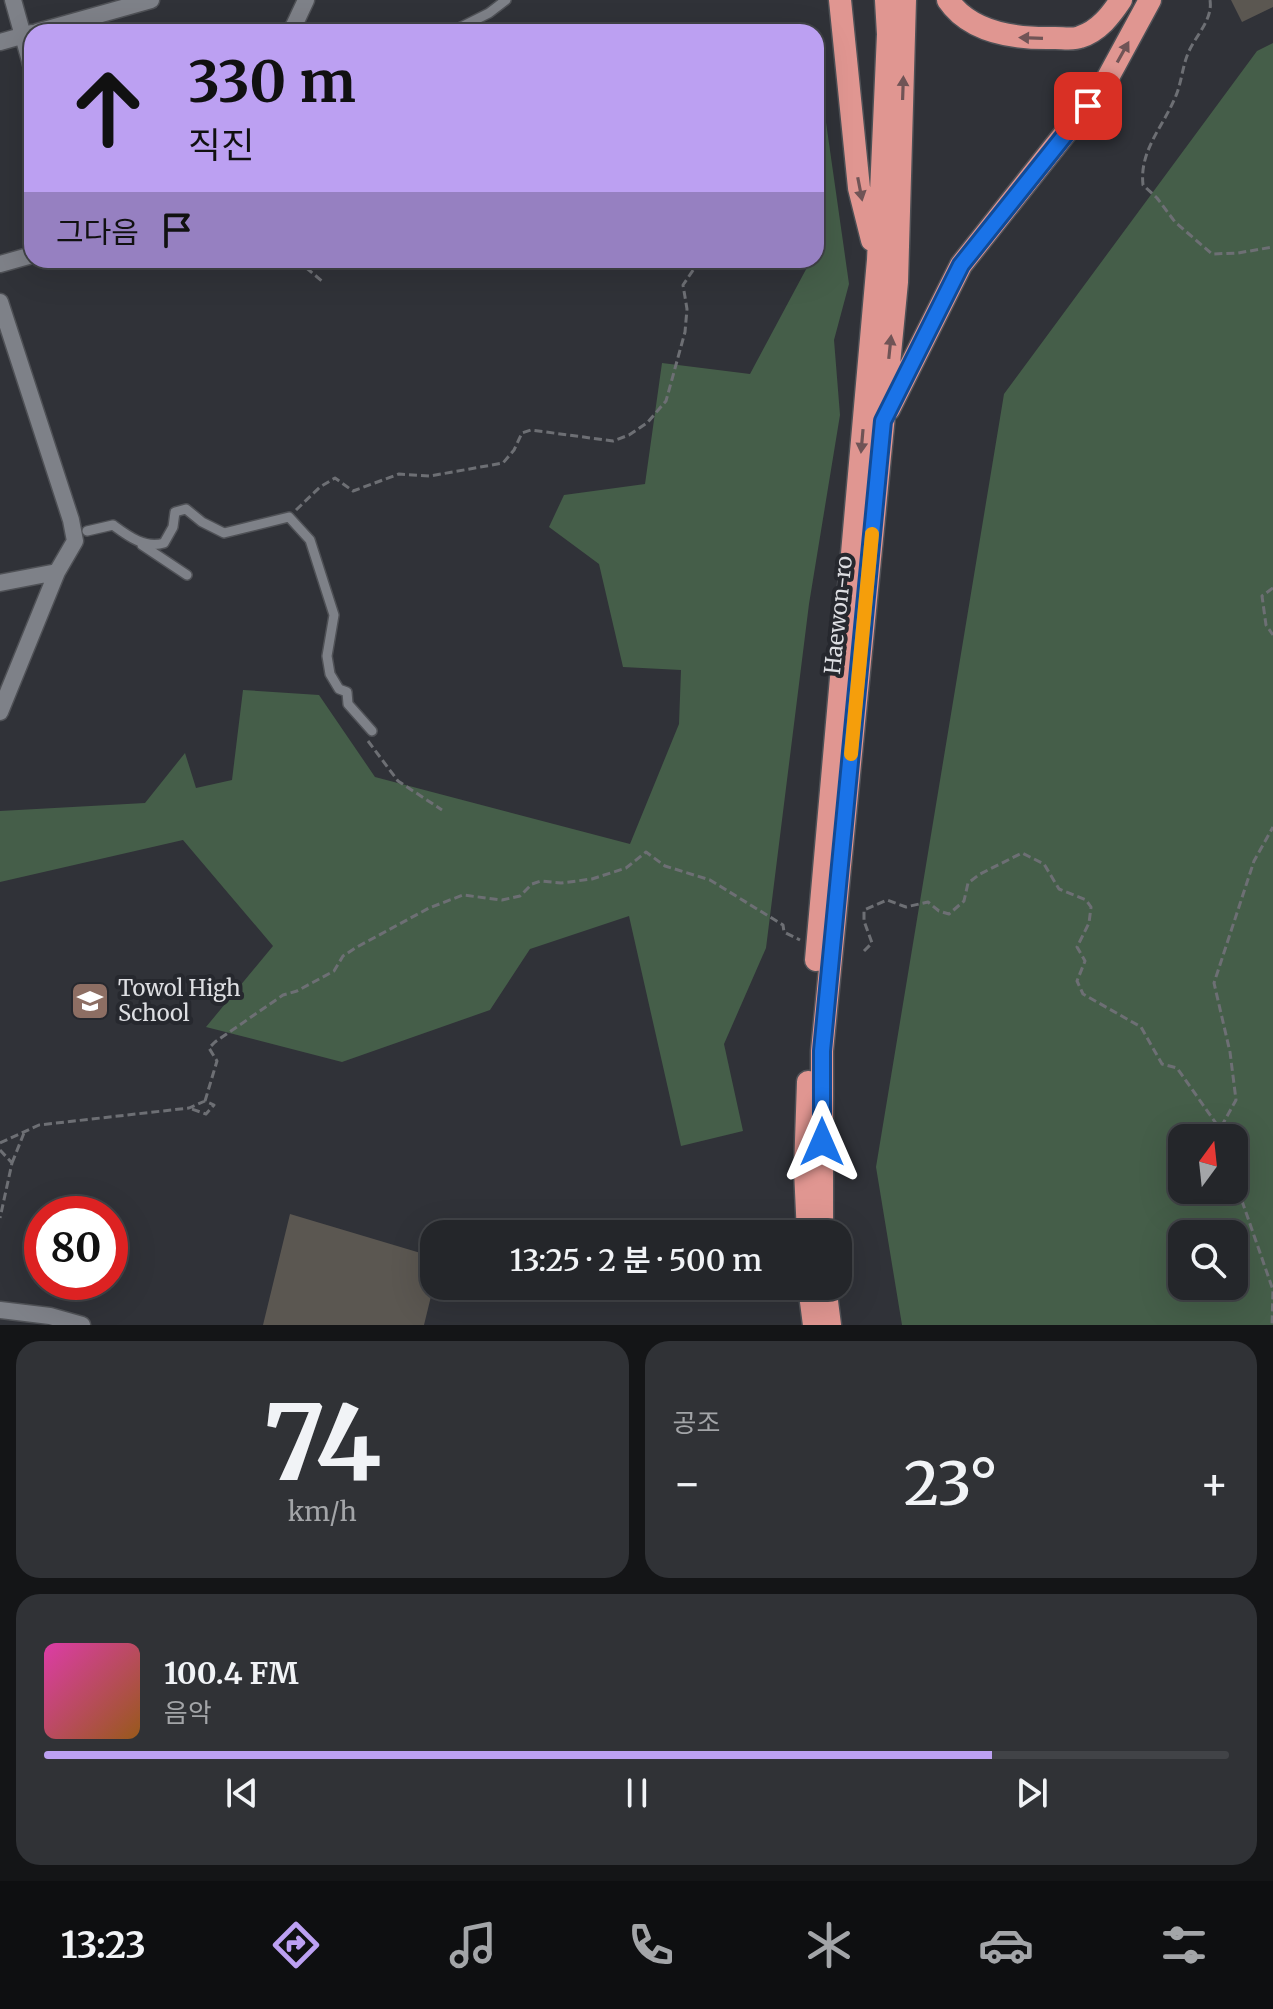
<!DOCTYPE html>
<html lang="ko">
<meta charset="utf-8">
<style>
:root{--surface:#24262a;--page:#303236;--text:#f1f3f6;--muted:#a3a5a8;--line:#414347;--accent:#bca0f2}
body{margin:0;font-family:Merriweather,"Noto Sans KR",serif;background:var(--page);color:var(--text);height:100vh;display:flex;flex-direction:column;font-size:30px;white-space:nowrap}
*{box-sizing:border-box;margin:0}
p{font-size:26px;color:var(--muted)}
.icon{flex:none;width:44px;height:44px;fill:none;stroke:currentColor;stroke-width:2;stroke-linecap:round;stroke-linejoin:round}
.map{position:relative;height:1325px;overflow:hidden}
.details{display:flex;flex-direction:column;gap:16px;padding:16px;background:#141517;flex:1}
.details>*{flex:none}
.guide{position:absolute;left:24px;top:24px;width:800px;height:244px;border-radius:24px;box-shadow:0 8px 32px #0002,0 0 0 2px var(--line);background:#bca0f2;color:#111;overflow:hidden}
.needle{width:52px;rotate:15deg}
.fabs{position:absolute;left:1168px;top:1124px;display:grid;gap:16px}
.fabs a{display:grid;place-items:center;width:80px;height:80px;border-radius:16px;background:var(--surface);box-shadow:0 8px 32px #0002,0 0 0 2px var(--line);font-size:40px}
.speed{position:absolute;left:24px;top:1196px;display:flex;gap:16px;font-size:40px;font-weight:700;text-align:center}
.speed>*{display:grid;place-content:center;width:104px;height:104px;border-radius:50%;background:var(--surface);box-shadow:0 8px 32px #0002,0 0 0 2px var(--line);line-height:1}
.speed .limit{border:12px solid #d22;background:#fff;color:#111}
.pin{position:absolute;display:grid;place-items:center;width:68px;height:68px;color:#fff;margin:-34px;border-radius:16px;box-shadow:0 4px 12px #0006}
.me{position:absolute;width:88px;margin:-44px;rotate:0deg;stroke-linejoin:round;filter:drop-shadow(0 0 6px #0008)}
.turn{display:flex;align-items:center;gap:28px;height:168px;padding:0 32px;font-size:36px}
.turn .icon{width:104px;height:104px;stroke-width:2.5}
.turn b{display:block;font-size:56px;line-height:68px}
.then{display:flex;align-items:center;height:76px;padding:0 32px;background:#0003;gap:16px;font-size:30px}
.big{font-size:60px;font-weight:600;line-height:1.1}
.details .card{flex:1;display:flex;flex-direction:column;justify-content:center;gap:12px;min-width:0;padding:0 28px;border-radius:24px;background:var(--page)}
.details .dial{align-items:center;gap:0}
.dial b{font-size:104px;line-height:1}
.song{display:flex;align-items:center;gap:24px}
.cover{width:96px;height:96px;border-radius:12px;background:linear-gradient(135deg,hsl(320 70% 55%),hsl(30 70% 35%))}
.played{height:8px;border-radius:4px;background:linear-gradient(90deg,var(--accent) 80%,var(--line) 80%)}
.keys{display:flex;justify-content:space-around;direction:ltr}
.heat{display:flex;justify-content:space-between;align-items:center;font-size:44px;direction:ltr}
.details .tiles{flex:1;display:grid;gap:16px;grid-template-columns:1fr 1fr}
.card:last-child{grid-column:span 2}
.trip{position:absolute;left:420px;top:1220px;width:432px;height:80px;border-radius:24px;background:var(--surface);box-shadow:0 8px 32px #0002,0 0 0 2px var(--line);font-weight:600;line-height:80px;text-align:center}
.tab-bar{display:flex;height:128px;justify-content:space-around;align-items:center;background:#0e0f11;color:var(--muted)}
.tab-bar .icon{width:56px;height:56px}
.tab-bar .current{color:var(--accent)}
.tab-bar b{font-size:36px;color:var(--text)}
.map>svg:first-child{display:block}
.green{fill:#455e49;fill-rule:evenodd}
.building{fill:#5b5751}
.lines{fill:none;stroke-linecap:round;stroke-linejoin:round}
.service-casing{stroke:#4f5156;stroke-width:12}
.minor-casing{stroke:#4f5156;stroke-width:19}
.trunk-casing{stroke:#4f5156;stroke-width:25}
.path{stroke:#6d6f74;stroke-width:3;stroke-dasharray:8 4;stroke-linecap:butt}
.service{stroke:#7e8188;stroke-width:9}
.minor{stroke:#7e8188;stroke-width:16}
.trunk{stroke:#e09691;stroke-width:22}
.oneway{fill:#705456}
.route-casing{stroke:#114b97;stroke-width:20}
.route{stroke:#1a73e8;stroke-width:14}
.slow{stroke:#f59e0b;stroke-width:14}
.labels{text-anchor:middle;stroke-width:8;stroke-linejoin:round;paint-order:stroke}
.street-label{font-size:22px;fill:#dddee2;stroke:#26282e}
.poi-label{font-size:22px;fill:#dddee2;stroke:#26282e;text-anchor:start}
</style>
<div class="map">
<svg width="1273" height="1325" viewBox="0 0 1273 1325">
<rect width="100%" height="100%" fill="#303238"/>
<path class="green" d="M 1273,43 L 1273,1325 L 902,1325 L 876,1167 L 1004,394 L 1257,51 ZM 1182,1138 L 1234,1138 L 1234,1190 L 1182,1190 ZM 1182,1234 L 1234,1234 L 1234,1286 L 1182,1286 Z
M 816,52 L 849,284 L 834,340 L 840,415 L 809,604 L 766,948 L 724,1044 L 743,1131 L 681,1146 L 629,916 L 530,949 L 490,1010 L 342,1062 L 206,1027 L 273,946 L 183,840 L 0,882 L 0,811 L 145,803 L 185,753 L 196,788 L 232,780 L 243,690 L 319,695 L 375,777 L 630,844 L 679,724 L 681,670 L 623,667 L 599,564 L 549,527 L 564,495 L 645,484 L 662,363 L 750,374 L 811,260 L 816,260 L 816,250 L 819,243 L 816,238 Z"/>
<path class="building" d="M 1231,0 L 1273,0 L 1273,7 L 1242,22 Z
M 290,1214 L 434,1257 L 434,1284 L 424,1325 L 263,1325 Z"/>
<g class="lines">
<g class="service-casing">
<path id="service" d="M 451,32 L 489,13 L 506,0
M 87,531 L 113,525 C 128,536 145,549 164,543 L 173,527 L 175,512 L 186,509 L 202,522 L 224,533 L 289,517 L 310,540 L 334,615 L 327,656 L 330,674 L 339,689 L 347,692 L 348,704 L 372,731
M 142,545 L 187,575"/>
</g>
<g class="minor-casing">
<path id="minor" d="M 13,0 L 32,68
M 37,32 L 151,0
M 291,32 L 306,0
M 0,42 L 32,33
M 0,264 L 32,255
M 0,302 L 71,520 L 75,541 L 57,572 L 0,712
M 0,583 L 57,572
M 0,1310 L 50,1316 L 82,1325"/>
</g>
<g class="trunk-casing">
<path id="trunk" d="M 840,0 L 859,188 L 872,240
M 948,0 C 971,34 1018,39 1055,38 C 1063,38 1073,40 1080,37 C 1099,31 1111,15 1121,0
M 889,409 L 961,265 L 1105,83 L 1150,0
M 816,960 L 878,260 L 888,34 L 886,0
M 808,1234 L 805,1170 L 808,1082
M 822,1234 L 822,1051 L 897,282 L 905,0
M 809,1286 L 814,1325
M 825,1286 L 830,1325"/>
</g>
<path class="path" d="M 1210,0 C 1213,19 1197,34 1189,51 C 1183,64 1182,79 1177,93 C 1165,125 1139,149 1143,185 L 1157,198 L 1175,222 L 1212,254 L 1238,253 L 1273,247
M 816,64 L 827,60
M 297,260 L 323,282
M 296,510 L 320,487 L 335,478 L 353,491 L 399,474 L 430,476 L 503,463 L 514,450 L 522,433 L 531,430 L 613,441 L 629,435 L 647,423 L 666,401 L 685,332 L 687,309 L 683,285 L 700,260
M 1273,588 L 1262,596 L 1266,625 L 1273,635
M 368,741 L 398,781 L 442,810
M 864,951 L 872,943 L 864,921 L 864,910 L 887,900 L 906,907 L 928,902 L 939,911 L 949,914 L 964,901 L 968,883 L 980,874 L 1022,853 L 1044,864 L 1059,889 L 1086,900 L 1091,907 L 1089,923 L 1077,947 L 1085,961 L 1077,981 L 1083,994 L 1141,1027 L 1162,1064 L 1177,1068 L 1220,1129
M 205,1101 L 217,1061 L 209,1048 L 215,1042 L 283,995 L 297,991 L 334,971 L 343,956 L 357,947 L 429,908 L 463,895 L 502,900 L 520,896 L 532,884 L 541,881 L 561,883 L 592,879 L 626,868 L 646,852 L 665,866 L 710,880 L 783,925 L 784,932 L 800,940
M 1223,1138 L 1220,1129 L 1236,1100 L 1230,1052 L 1214,983 L 1254,861 L 1273,827
M 0,1143 L 39,1125 L 189,1108 L 205,1101 L 214,1105 L 206,1114 L 189,1108
M 0,1150 L 12,1163 L 0,1218
M 12,1163 L 24,1133
M 1234,1178 L 1273,1290 L 1272,1325"/>
<use href="#service" class="service"/>
<use href="#minor" class="minor"/>
<use href="#trunk" class="trunk"/>
</g>
<defs><path id="oneway-solid" d="M-6-.8H1V-3.2L6.5 0L1 3.2V.8H-6Z" transform="scale(2)"/></defs>
<g class="oneway">
<use href="#oneway-solid" transform="translate(1031 38) rotate(-178)"/>
<use href="#oneway-solid" transform="translate(1123 52) rotate(-61)"/>
<use href="#oneway-solid" transform="translate(903 88) rotate(-88)"/>
<use href="#oneway-solid" transform="translate(860 189) rotate(79)"/>
<use href="#oneway-solid" transform="translate(890 347) rotate(-84)"/>
<use href="#oneway-solid" transform="translate(862 441) rotate(95)"/>
</g>
<g class="lines">
<g class="route-casing">
<path id="route" d="M 822,1142 L 822,1051 L 883,421 L 961,265 L 1088,106"/>
</g>
<use href="#route" class="route"/>
<path class="slow" d="M 851,754 L 872,534"/>
</g>
<defs>
<g id="school-square" transform="scale(2)"><rect x="-9" y="-9" width="18" height="18" rx="4" fill="#8d6e63" stroke="#26282e"/><path d="M0-5L7-2L0 1L-7-2ZM-4 1L0 2.5L4 1V4Q0 6-4 4Z" fill="#fff"/></g>
</defs>
<g fill-rule="evenodd">
<use href="#school-square" x="90" y="1001"/>
</g>
<g class="labels">
<g class="street-label">
<text transform="translate(838 615) rotate(-84)" y="8">Haewon-ro</text>
</g>
<g class="poi-label">
<text x="118" y="996">Towol High<tspan x="118" dy="25">School</tspan></text>
</g>
</g>
</svg>
<div class="fabs">
<a><svg class="needle" viewBox="-14 -14 28 28"><path d="M0-13l5 13h-10z" fill="#e53935"/><path d="M0 13l5-13h-10z" fill="#a3a5a8"/></svg></a>
<a><svg class="icon" aria-label="search" viewBox="0 0 24 24"><circle cx="10" cy="10" r="6"/><path d="M15 15l6 6"/></svg></a>
</div>
<div class="speed"><div class="limit">80</div></div>
<div class="pin" style="left:1088px;top:106px;background:#d93025"><svg class="icon" aria-label="arrive" viewBox="0 0 24 24"><path d="M6 21V4h12l-3 4 3 4H6"/></svg></div>
<svg class="me" style="left:822px;top:1142px" viewBox="-20 -20 40 40"><path d="M0-17L14 15 0 8-14 15z" fill="#1a73e8" stroke="#fff" stroke-width="4"/></svg>
<div class="trip">13:25 · 2 분 · 500 m</div>
<div class="guide">
<div class="turn"><svg class="icon" aria-label="ahead" viewBox="0 0 24 24"><path d="M12 20V5M6 11l6-6 6 6"/></svg><div><b>330 m</b>직진</div></div>
<div class="then">그다음<svg class="icon" aria-label="arrive" viewBox="0 0 24 24"><path d="M6 21V4h12l-3 4 3 4H6"/></svg></div>
</div>
</div>
<section class="details">
<div class="tiles">
<div class="card dial"><b>74</b><p>km/h</p></div>
<div class="card"><p>공조</p>
<div class="heat"><a>−</a><b class="big">23°</b><a>+</a></div>
</div>
<div class="card">
<div class="song"><i class="cover"></i><div><b>100.4 FM</b><p>음악</p></div></div>
<div class="played"></div>
<div class="keys"><svg class="icon" aria-label="previous" viewBox="0 0 24 24"><path d="M18 5L8 12l10 7zM5 5v14"/></svg><svg class="icon" aria-label="pause" viewBox="0 0 24 24"><path d="M8 5v14M16 5v14"/></svg><svg class="icon" aria-label="next" viewBox="0 0 24 24"><path d="M6 5l10 7-10 7zM19 5v14"/></svg></div>
</div>
</div>
</section>
<nav class="tab-bar">
<b>13:23</b>
<svg class="icon current" aria-label="directions" viewBox="0 0 24 24"><path d="M12 3l9 9-9 9-9-9zM9 14v-3h6M13 9l2 2-2 2"/></svg>
<svg class="icon" aria-label="music" viewBox="0 0 24 24"><path d="M9 18V5l10-2v13"/><circle cx="6" cy="18" r="3"/><circle cx="16" cy="16" r="3"/></svg>
<svg class="icon" aria-label="phone" viewBox="0 0 24 24"><path d="M5 4h4l2 5-3 2q2 4 5 5l2-3 5 2v4C11 20 4 13 5 4z"/></svg>
<svg class="icon" aria-label="climate" viewBox="0 0 24 24"><path d="M12 3v18M4 7l16 10M4 17L20 7"/></svg>
<svg class="icon" aria-label="car" viewBox="0 0 24 24"><path d="M5 17H2v-5l4-1 3-4h7l3 4 3 1v5h-3M9 17h6M6 11h13"/><circle cx="7" cy="17" r="2"/><circle cx="17" cy="17" r="2"/></svg>
<svg class="icon" aria-label="filters" viewBox="0 0 24 24"><path d="M4 7h16M4 17h16"/><circle cx="9" cy="7" r="2"/><circle cx="15" cy="17" r="2"/></svg>
</nav>
